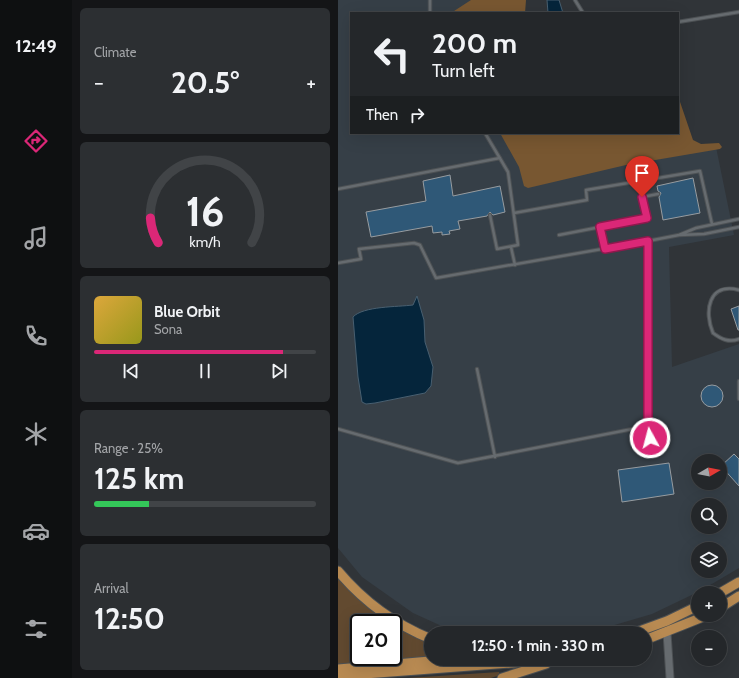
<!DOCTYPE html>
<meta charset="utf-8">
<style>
:root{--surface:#24272a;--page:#2c2f32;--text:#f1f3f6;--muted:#a3a5a8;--line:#414447;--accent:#db2777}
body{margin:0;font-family:Cabin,sans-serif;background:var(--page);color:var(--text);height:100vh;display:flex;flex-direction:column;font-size:15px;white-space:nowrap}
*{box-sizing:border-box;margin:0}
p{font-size:13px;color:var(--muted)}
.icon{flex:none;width:22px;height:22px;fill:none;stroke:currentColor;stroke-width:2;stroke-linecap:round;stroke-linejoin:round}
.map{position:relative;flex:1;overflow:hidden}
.side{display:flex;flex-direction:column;gap:8px;padding:8px;background:#141517;width:266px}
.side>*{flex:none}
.banner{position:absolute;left:12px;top:12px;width:329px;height:122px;border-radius:0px;box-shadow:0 4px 16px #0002,0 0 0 1px var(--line);background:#24272a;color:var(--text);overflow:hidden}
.needle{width:26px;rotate:80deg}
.fabs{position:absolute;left:353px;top:454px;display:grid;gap:8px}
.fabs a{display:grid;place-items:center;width:36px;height:36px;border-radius:50%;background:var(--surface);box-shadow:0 4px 16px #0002,0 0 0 1px var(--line);font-size:20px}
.speed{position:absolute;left:12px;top:614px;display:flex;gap:8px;font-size:20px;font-weight:700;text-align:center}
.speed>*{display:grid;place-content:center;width:52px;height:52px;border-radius:50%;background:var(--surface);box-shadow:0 4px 16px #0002,0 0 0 1px var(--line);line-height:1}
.speed .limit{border:2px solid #111;border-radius:6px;background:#fff;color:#111}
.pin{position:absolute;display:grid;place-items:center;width:34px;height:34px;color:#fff;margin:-41px -17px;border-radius:50% 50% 50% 0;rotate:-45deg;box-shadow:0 0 4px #0007}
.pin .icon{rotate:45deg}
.me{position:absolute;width:44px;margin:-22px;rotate:353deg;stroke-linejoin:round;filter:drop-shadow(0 0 3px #0008)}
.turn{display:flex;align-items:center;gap:14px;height:84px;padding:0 16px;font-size:18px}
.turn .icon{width:52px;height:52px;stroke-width:2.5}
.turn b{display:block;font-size:28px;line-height:34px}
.then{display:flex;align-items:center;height:38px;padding:0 16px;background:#0003;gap:8px;font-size:15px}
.big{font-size:30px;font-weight:700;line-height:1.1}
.side .widget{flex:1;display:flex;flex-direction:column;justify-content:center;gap:6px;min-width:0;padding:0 14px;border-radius:6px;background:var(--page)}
.side .dial{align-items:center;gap:0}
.dial svg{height:104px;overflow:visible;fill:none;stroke:var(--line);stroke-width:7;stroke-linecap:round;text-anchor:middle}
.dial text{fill:var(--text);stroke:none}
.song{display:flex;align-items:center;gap:12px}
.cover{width:48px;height:48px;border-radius:6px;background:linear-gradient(135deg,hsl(40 70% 55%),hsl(60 70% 35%))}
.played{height:4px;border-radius:2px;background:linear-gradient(90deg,var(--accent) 85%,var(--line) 85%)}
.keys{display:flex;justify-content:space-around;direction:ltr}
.heat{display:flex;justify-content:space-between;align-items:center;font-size:22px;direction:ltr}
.charge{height:6px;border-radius:3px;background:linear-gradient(90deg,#34c759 25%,var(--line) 0)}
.trip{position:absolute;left:86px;top:626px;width:228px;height:40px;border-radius:20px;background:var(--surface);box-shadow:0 4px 16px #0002,0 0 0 1px var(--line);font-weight:700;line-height:40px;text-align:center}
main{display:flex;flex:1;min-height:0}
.tabs{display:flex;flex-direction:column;width:72px;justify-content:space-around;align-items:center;background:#0e1011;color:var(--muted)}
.tabs .icon{width:28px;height:28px}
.tabs .selected{color:var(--accent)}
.tabs b{font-size:18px;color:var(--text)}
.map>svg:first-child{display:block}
.built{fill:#363f47;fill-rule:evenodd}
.green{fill:#624a30}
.forest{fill:#785731}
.water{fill:#05253b;stroke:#485f70}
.building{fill:#2f5877;stroke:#979ca0}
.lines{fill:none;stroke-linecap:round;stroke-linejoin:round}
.service-casing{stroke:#4d5154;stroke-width:4.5}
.tertiary-casing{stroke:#4d5154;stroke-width:9}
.trunk-casing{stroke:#4d5154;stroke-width:11}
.service{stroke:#666b6f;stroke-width:2.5}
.tertiary{stroke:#666b6f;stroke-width:7}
.trunk{stroke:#b88a52;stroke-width:9}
.route-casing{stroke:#8e194d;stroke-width:10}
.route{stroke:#db2777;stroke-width:7}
</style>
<main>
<nav class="tabs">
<b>12:49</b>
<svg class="icon selected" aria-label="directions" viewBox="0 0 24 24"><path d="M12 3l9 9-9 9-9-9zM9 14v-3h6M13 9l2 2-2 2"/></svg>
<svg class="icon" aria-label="music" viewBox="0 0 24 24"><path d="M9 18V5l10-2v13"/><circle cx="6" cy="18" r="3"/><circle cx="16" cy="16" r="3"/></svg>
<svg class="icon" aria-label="phone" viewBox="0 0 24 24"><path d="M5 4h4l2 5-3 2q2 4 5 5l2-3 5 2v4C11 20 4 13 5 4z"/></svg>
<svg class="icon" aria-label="climate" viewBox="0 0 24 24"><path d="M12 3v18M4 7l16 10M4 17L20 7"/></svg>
<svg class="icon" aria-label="car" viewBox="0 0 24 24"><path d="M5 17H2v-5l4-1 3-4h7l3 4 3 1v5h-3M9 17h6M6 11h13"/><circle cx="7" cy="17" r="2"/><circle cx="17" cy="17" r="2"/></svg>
<svg class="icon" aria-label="filters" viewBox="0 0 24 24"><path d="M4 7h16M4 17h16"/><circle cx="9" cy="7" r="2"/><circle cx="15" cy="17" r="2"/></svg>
</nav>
<section class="side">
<div class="widget"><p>Climate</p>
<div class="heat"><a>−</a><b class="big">20.5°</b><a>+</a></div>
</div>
<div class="widget dial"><svg viewBox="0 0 100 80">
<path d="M14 69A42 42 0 1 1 86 69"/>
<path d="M14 69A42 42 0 0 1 8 50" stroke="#db2777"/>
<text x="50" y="56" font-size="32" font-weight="700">16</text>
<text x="50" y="72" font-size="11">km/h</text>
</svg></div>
<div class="widget">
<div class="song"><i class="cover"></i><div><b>Blue Orbit</b><p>Sona</p></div></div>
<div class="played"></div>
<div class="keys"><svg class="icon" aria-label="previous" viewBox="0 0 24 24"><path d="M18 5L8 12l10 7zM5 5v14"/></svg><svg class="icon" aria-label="pause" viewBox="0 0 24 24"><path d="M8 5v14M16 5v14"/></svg><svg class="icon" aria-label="next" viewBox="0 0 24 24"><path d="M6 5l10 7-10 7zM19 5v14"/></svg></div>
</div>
<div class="widget"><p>Range · 25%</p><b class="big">125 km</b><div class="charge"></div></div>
<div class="widget"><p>Arrival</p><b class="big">12:50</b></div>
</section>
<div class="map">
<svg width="401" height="678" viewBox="0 0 401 678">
<rect width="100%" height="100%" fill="#303438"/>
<path class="built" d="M 0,0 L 148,0 L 126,13 L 13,13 L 13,133 L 167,133 L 378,147 L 396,235 L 331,247 L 334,367 L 401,344 L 401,568 L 362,591 L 314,614 L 256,631 L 242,633 L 119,633 L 75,613 L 24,577 L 0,548 ZM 360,461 L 382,461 L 382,483 L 360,483 ZM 360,505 L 382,505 L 382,527 L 360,527 ZM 360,549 L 382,549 L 382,571 L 360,571 Z"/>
<path class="green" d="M 0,576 L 54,623 L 21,623 L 21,657 L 55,657 L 55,624 L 93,642 L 93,658 L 0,665 Z
M 161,672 L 162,675 L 153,678 L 70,678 Z"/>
<path class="forest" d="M 133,0 L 188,0 L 187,13 L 113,13 Z
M 340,96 L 355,140 L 363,144 L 381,143 L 384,147 L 382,149 L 288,165 L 190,188 L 186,186 L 181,167 L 162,133 L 340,133 Z"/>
<path class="water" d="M 209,0 L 221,0 L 225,13 L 210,13 Z
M 79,296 L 86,320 L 87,342 L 95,367 L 93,386 L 87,393 L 37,403 L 28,404 L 24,402 L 20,377 L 15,317 C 25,306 60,307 75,305 Z"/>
<path class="building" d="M 112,175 L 115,196 L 162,186 L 167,212 L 155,215 L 152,212 L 149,216 L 120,221 L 122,229 L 111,231 L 112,234 L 104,235 L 104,232 L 95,233 L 94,226 L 33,237 L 28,212 L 88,201 L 85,181 Z
M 355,178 L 362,213 L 325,220 L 321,197 L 323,193 L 320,191 L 319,186 Z
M 401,306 L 401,330 L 400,330 L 393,309 Z
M363 396a11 11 0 1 1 22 0a11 11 0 1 1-22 0Z
M 396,454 L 401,459 L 401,486 L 383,466 Z
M 331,463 L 336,494 L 284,502 L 280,470 Z"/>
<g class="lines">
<g class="service-casing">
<path id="service" d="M 92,0 L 92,13
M 237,0 L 245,13
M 340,22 L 401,12
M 147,133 L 170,172 L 180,245 L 159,249 L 152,215
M 0,189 L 162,158
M 176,213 L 249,200 L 248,190 L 362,171 L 374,224
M 262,227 L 267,249
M 221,235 L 309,218 L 304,197 L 320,194
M 341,235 L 366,234 L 401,227
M 310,241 L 310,426 L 314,450
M 173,247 L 177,265
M 0,263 L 23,259 L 21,249 L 76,243 L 82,245 L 98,278 L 310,241 L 341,235 L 358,228 L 401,219
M 401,290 C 370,282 366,312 375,333 C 383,339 391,343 401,339
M 139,369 L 157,457
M 401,381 L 401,399
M 0,429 L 120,463 L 310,426"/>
</g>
<g class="tertiary-casing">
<path id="tertiary" d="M 329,633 L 332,678"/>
</g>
<g class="trunk-casing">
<path id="trunk" d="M 0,571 C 26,602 56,624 93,639
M 382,593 L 401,582
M 382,608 L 401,596
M 296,633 L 329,621 L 360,606
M 307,640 L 370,615
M 0,669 L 115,659
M 0,676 L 226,659
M 164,678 L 208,664"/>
</g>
<use href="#service" class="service"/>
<use href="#tertiary" class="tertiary"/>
<use href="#trunk" class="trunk"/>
</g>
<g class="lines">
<g class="route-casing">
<path id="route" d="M 304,197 L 309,218 L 262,227 L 267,249 L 310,241 L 310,426 L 312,438"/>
</g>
<use href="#route" class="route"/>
</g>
</svg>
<div class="fabs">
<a><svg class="needle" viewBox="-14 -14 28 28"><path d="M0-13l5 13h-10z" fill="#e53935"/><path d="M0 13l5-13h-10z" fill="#a3a5a8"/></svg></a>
<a><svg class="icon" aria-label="search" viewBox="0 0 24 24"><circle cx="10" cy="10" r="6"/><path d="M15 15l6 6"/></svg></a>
<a><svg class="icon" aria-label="layers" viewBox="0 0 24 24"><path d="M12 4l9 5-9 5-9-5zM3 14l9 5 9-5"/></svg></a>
<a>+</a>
<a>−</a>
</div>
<div class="speed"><div class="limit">20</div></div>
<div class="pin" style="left:304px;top:197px;background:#d93025"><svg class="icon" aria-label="arrive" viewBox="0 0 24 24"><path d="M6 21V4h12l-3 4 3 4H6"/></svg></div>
<svg class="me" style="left:312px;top:438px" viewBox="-20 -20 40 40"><circle r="17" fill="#db2777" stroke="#fff" stroke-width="3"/><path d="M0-11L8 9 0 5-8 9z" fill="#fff"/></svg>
<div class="trip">12:50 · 1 min · 330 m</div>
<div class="banner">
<div class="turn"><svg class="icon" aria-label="left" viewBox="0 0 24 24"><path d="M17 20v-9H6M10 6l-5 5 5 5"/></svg><div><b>200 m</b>Turn left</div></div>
<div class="then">Then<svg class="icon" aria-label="right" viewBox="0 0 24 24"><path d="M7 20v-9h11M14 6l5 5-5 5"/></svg></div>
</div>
</div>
</main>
